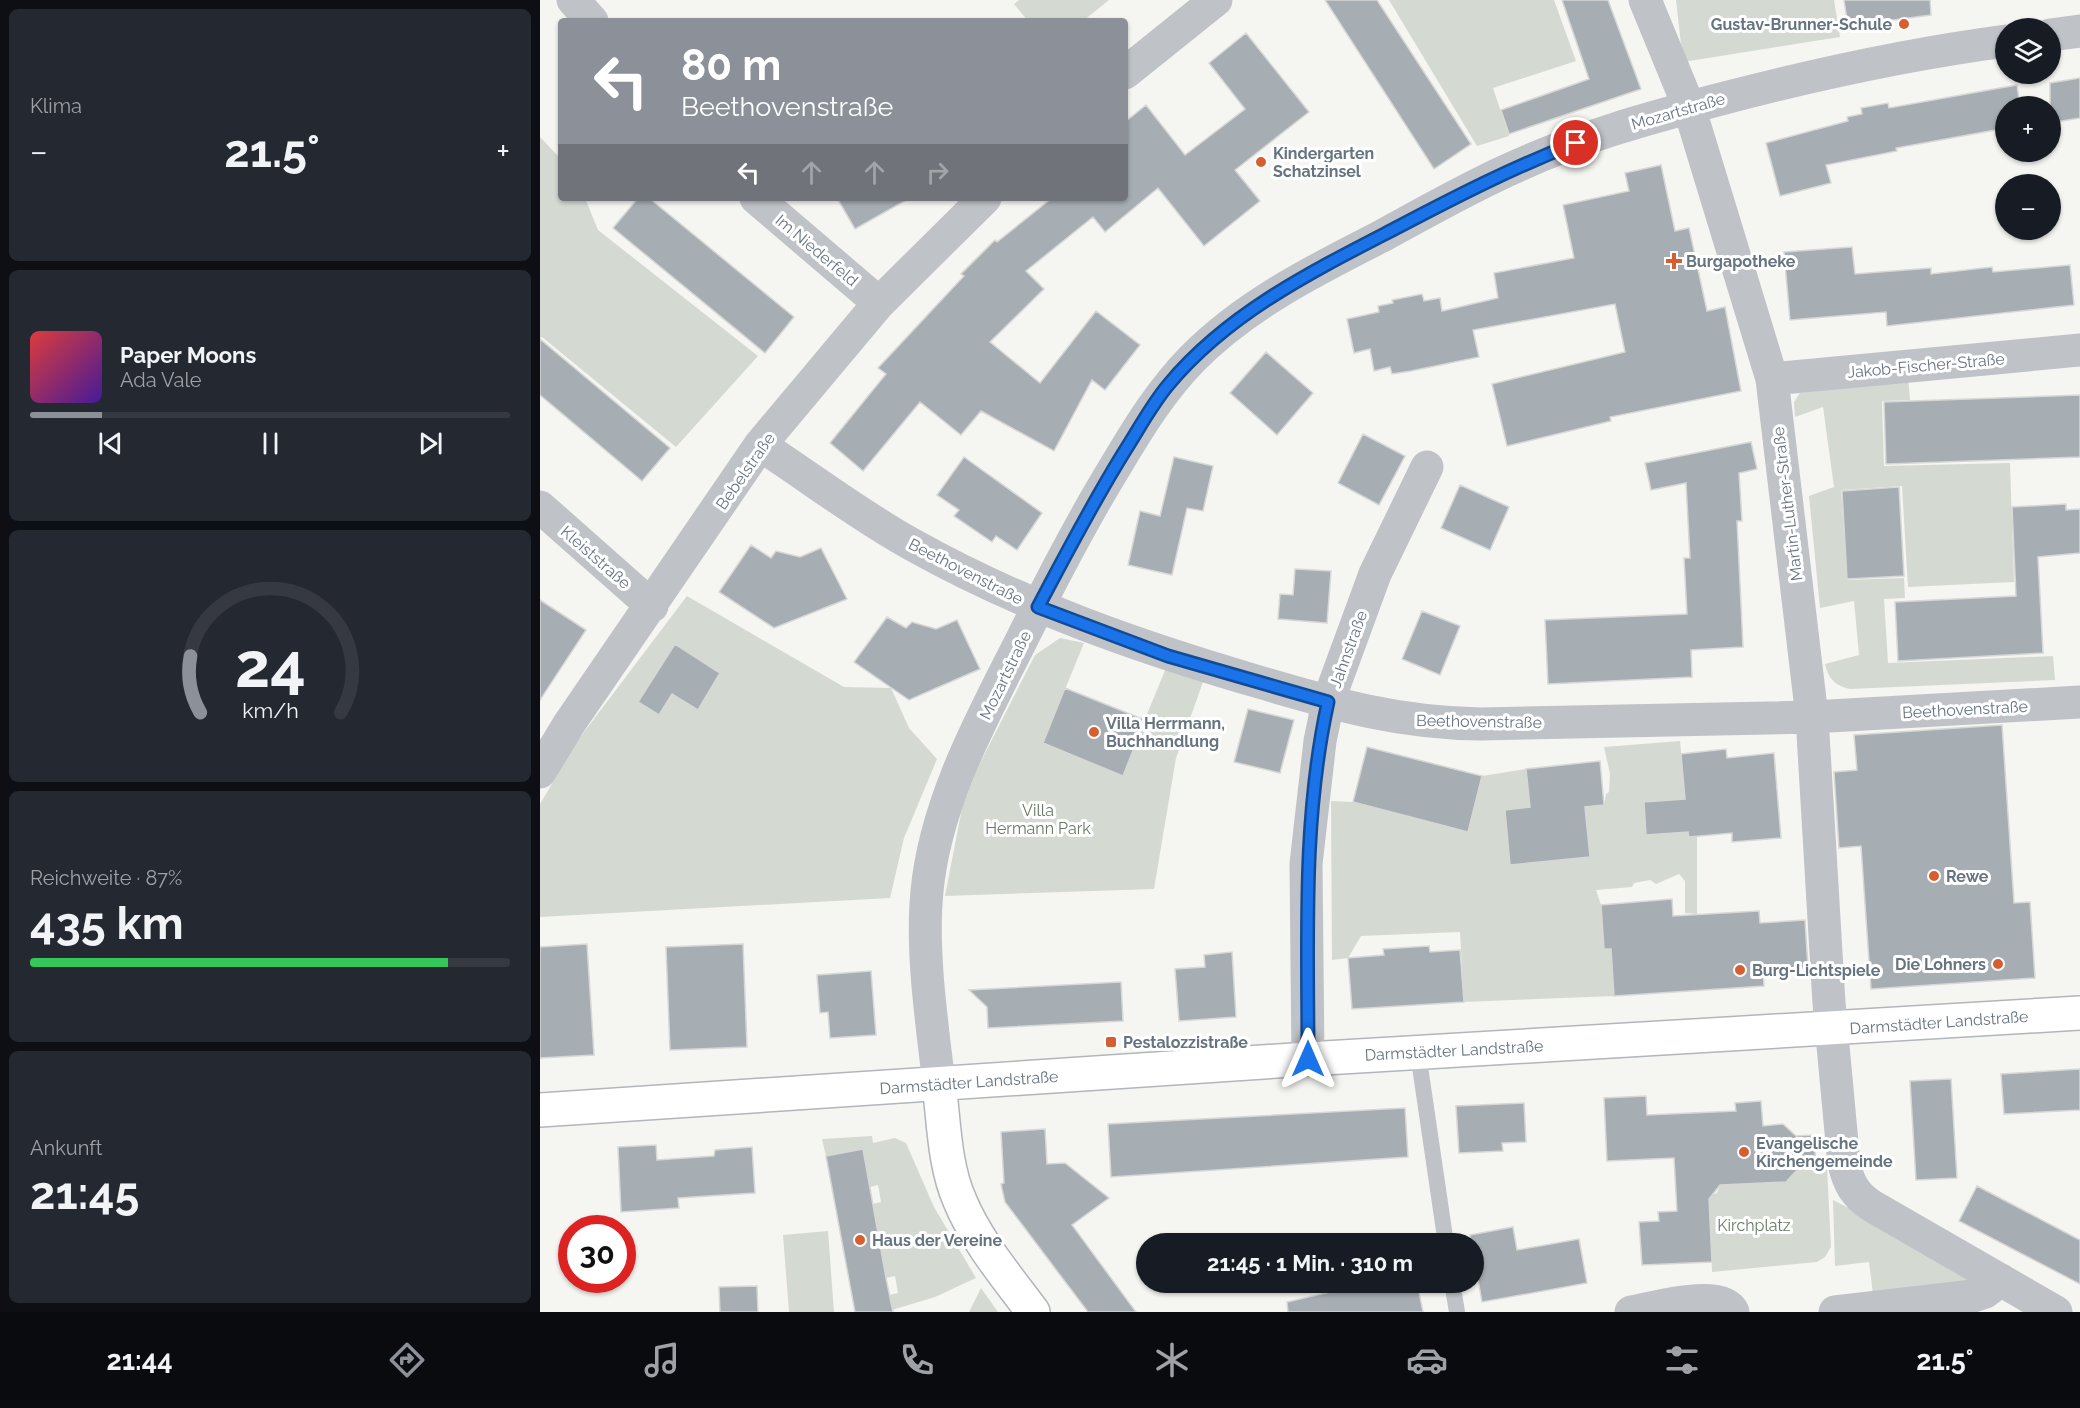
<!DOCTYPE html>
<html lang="de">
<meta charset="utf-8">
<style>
:root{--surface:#171b24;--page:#242831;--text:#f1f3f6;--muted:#9ea1a6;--line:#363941;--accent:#8c9099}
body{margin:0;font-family:Raleway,sans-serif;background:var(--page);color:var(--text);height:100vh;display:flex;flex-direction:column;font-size:22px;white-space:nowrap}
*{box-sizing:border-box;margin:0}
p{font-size:20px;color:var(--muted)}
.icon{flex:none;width:33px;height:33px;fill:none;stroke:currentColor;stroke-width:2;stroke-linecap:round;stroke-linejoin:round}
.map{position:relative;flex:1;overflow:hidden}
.panel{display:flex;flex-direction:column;gap:9px;padding:9px;background:#0d0f14;width:540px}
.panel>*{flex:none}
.banner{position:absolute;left:18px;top:18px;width:570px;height:183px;border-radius:6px;box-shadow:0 2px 4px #0004;background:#8c9099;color:#fff;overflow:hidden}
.fabs{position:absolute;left:1455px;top:18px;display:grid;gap:12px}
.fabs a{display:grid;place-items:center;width:66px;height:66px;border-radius:50%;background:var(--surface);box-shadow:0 2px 4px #0004;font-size:30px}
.speed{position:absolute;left:18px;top:1215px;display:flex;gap:12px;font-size:30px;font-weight:700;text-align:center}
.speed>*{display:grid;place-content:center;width:78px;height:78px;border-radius:50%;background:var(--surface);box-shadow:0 2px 4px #0004;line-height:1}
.speed .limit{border:9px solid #d22;background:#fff;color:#111}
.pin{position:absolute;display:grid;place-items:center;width:51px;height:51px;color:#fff;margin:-26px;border:3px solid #fff;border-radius:50%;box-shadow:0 2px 6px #0007}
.me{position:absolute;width:66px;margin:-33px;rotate:0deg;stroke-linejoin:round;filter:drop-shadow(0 0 4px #0008)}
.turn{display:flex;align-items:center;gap:21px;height:126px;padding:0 24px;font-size:27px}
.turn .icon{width:78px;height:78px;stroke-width:2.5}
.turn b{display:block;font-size:42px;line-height:51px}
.lanes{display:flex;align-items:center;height:57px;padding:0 24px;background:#0003;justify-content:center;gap:30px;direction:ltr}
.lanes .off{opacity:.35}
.big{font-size:45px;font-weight:700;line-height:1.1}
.panel .widget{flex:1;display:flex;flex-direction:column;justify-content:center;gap:9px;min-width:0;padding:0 21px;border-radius:9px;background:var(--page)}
.panel .dial{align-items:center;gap:0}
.dial svg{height:156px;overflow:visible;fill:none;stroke:var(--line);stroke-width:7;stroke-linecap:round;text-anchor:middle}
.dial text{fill:var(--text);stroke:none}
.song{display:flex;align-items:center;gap:18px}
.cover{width:72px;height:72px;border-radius:9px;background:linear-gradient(135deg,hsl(0 70% 55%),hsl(260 70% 35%))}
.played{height:6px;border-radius:3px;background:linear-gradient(90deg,var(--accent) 15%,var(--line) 15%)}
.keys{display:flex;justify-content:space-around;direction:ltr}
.heat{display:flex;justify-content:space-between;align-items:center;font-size:33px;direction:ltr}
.charge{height:9px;border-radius:4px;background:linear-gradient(90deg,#34c759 87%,var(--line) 0)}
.trip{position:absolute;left:596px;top:1233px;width:348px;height:60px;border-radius:30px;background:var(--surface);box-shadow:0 2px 4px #0004;font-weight:700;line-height:60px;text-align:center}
.tabs{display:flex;height:96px;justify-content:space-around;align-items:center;background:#090b0e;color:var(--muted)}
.tabs .icon{width:42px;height:42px}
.tabs .selected{color:var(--accent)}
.tabs b{font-size:27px;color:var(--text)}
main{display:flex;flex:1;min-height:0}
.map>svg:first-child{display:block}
.green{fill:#d4dad2}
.building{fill:#a6adb3;stroke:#d7d7d5;stroke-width:1.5}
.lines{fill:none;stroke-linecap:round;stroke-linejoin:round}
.secondary-casing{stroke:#b1b6ba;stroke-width:36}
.primary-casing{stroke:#b2b6ba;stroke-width:36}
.service{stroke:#bfc2c6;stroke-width:16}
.minor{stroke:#bfc2c6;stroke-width:33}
.secondary{stroke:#fff;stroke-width:33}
.primary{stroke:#fff;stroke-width:33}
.route-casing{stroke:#114b97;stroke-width:15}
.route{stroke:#1a73e8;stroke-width:10}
.poi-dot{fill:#d65e31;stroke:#fff;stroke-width:2}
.labels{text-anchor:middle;stroke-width:6;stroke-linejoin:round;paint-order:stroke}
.poi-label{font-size:16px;font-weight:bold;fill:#667481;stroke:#fff;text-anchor:start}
.street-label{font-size:16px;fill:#667481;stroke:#fff}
.park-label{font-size:16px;fill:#687965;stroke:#fff}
</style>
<main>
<section class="panel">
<div class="widget"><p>Klima</p>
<div class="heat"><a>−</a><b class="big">21.5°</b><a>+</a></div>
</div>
<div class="widget">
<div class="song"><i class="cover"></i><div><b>Paper Moons</b><p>Ada Vale</p></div></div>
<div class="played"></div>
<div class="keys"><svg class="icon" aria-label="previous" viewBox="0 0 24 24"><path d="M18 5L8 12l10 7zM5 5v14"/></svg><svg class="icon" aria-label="pause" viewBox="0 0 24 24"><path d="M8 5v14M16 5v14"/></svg><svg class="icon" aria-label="next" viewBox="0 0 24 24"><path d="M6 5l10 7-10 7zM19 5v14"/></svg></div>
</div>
<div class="widget dial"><svg viewBox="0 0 100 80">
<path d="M14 69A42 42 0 1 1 86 69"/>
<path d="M14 69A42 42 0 0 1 9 40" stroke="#8c9099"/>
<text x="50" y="56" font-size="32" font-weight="700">24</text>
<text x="50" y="72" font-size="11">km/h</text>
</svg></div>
<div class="widget"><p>Reichweite · 87%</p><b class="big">435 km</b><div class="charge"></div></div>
<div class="widget"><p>Ankunft</p><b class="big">21:45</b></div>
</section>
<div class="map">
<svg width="1540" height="1312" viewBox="0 0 1540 1312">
<rect width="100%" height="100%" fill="#f5f5f2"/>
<path class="green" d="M 479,0 L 569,0 L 543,21 L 488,21 L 474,4 Z
M 849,0 L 1014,0 L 1036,61 L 953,88 L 969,136 L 937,146 Z
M 1136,0 L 1294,0 L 1300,37 L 1143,62 Z
M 0,137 L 21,159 L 21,198 L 45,198 L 58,230 L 218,356 L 136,447 L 2,337 L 0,338 Z
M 1368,377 L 1370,400 L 1342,401 L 1344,466 L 1470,463 L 1474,582 L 1368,587 L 1362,486 L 1301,490 L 1307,580 L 1364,578 L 1365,598 L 1344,599 L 1348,663 L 1513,656 L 1515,680 L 1310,689 C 1296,686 1288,679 1285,664 L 1319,655 L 1314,601 L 1280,608 L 1269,496 L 1294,487 L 1283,407 L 1255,417 L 1254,402 L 1260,393 Z
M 147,596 L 304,687 L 351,688 L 369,728 L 397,759 L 364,838 L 350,898 L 0,917 L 0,804 L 38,740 Z
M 520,638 L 544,643 L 503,743 L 582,775 L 626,668 L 664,679 L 636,758 L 614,889 L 405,896 L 422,808 L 437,769 L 495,655 Z
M 1140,741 L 1149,837 L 1157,836 L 1157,914 L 1145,913 L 1145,881 L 1139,874 L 1116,884 L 1110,880 L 1094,883 L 1092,887 L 1056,890 L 1061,905 L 1064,948 L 1071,949 L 1074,996 L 924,1002 L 920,932 L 821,936 L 808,958 L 792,960 L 791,801 L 813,802 L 927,832 L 942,776 L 986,769 L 990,807 L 965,810 L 970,865 L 1050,857 L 1045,807 L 1064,805 L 1066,794 L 1069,792 L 1070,774 L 1064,747 Z
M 332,1136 L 333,1143 L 355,1138 L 366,1143 L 394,1207 L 436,1278 L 395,1297 L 352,1310 L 349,1295 L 358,1293 L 355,1276 L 346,1278 L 333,1204 L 341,1202 L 338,1185 L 330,1187 L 322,1149 L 286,1156 L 282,1139 Z
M 1287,1167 L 1291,1247 L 1285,1257 L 1277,1262 L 1172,1272 L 1170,1219 L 1165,1219 L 1169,1196 L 1177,1193 L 1180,1185 L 1246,1182 L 1256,1169 Z
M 1293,1200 L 1427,1268 L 1433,1283 L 1333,1294 L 1329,1262 L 1295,1266 Z
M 288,1231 L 294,1312 L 249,1312 L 243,1235 Z
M 441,1288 L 458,1312 L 429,1312 Z"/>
<path class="building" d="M 785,0 L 837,0 L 931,144 L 894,169 Z
M 1022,0 L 1068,0 L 1101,89 L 969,134 L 961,110 L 1049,79 Z
M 1304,0 L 1390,0 L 1391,15 L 1308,26 Z
M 706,33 L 769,112 L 695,170 L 720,201 L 664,246 L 618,188 L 565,232 L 553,217 L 486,271 L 504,289 L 450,342 L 500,383 L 556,311 L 600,345 L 565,390 L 552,380 L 514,451 L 441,411 L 421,435 L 380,402 L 323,471 L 290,443 L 346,374 L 338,368 L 424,276 L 421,274 L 455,240 L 457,242 L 512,198 L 585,198 L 585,122 L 606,105 L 645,155 L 705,109 L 669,63 Z
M 1540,78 L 1540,118 L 1510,123 L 1510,83 Z
M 1477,85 L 1480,106 L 1466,106 L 1466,128 L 1356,148 L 1357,151 L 1286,165 L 1291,183 L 1240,196 L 1226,143 L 1308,121 L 1307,117 L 1322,114 L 1321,108 L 1348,103 L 1349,108 Z
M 1121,165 L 1135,231 L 1149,228 L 1167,311 L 1185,307 L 1201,391 L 1070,417 L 1071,421 L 967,446 L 952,384 L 1085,352 L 1075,304 L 933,330 L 939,357 L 871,371 L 852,374 L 850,367 L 834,371 L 830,349 L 814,353 L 807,319 L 839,312 L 838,306 L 853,303 L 852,300 L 882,294 L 884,301 L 900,298 L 902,311 L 958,298 L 954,273 L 1034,258 L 1023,205 L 1089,191 L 1085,173 Z
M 98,198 L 109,198 L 254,317 L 225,353 L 73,228 Z
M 297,198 L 370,198 L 315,229 Z
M 1312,247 L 1315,274 L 1391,268 L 1391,274 L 1452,267 L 1453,272 L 1530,265 L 1534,305 L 1347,326 L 1346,312 L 1250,320 L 1244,252 Z
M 0,339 L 130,448 L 102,481 L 0,395 Z
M 726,352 L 773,393 L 737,435 L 690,393 Z
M 1540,395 L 1540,457 L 1346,464 L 1344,402 Z
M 823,434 L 865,456 L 839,505 L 798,483 Z
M 1211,442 L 1217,469 L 1199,473 L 1202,521 L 1197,521 L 1203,647 L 1151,650 L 1152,677 L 1008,684 L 1005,620 L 1147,614 L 1144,558 L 1150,558 L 1146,483 L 1111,490 L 1105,463 Z
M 424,457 L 502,513 L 477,550 L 456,536 L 452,542 L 414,516 L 419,510 L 397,495 Z
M 634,457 L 673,466 L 663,511 L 647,508 L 632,575 L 588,565 L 600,511 L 620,516 Z
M 920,485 L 969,507 L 950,550 L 901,528 Z
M 1359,487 L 1364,576 L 1307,579 L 1302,491 Z
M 1526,504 L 1526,510 L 1540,509 L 1540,553 L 1498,557 L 1503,653 L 1358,661 L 1355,602 L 1476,596 L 1472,507 Z
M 211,545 L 231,558 L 236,551 L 260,557 L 281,548 L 307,599 L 234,628 L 179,592 Z
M 755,569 L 791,571 L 787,623 L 738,619 L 740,594 L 753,595 Z
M 0,600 L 46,630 L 0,700 Z
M 882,611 L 920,626 L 900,675 L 862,659 Z
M 347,617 L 366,628 L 372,622 L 396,629 L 417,620 L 440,669 L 369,700 L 314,662 Z
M 135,644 L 180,673 L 158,710 L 132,694 L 119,715 L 98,702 Z
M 525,688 L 605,720 L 583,776 L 503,743 Z
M 708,709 L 754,720 L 740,773 L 694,762 Z
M 1462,725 L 1474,903 L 1490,902 L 1495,978 L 1331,989 L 1321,846 L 1299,848 L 1294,772 L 1317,770 L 1314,735 Z
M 827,747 L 942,776 L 928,832 L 813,802 Z
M 1186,749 L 1187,758 L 1234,753 L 1241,838 L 1192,842 L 1192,833 L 1149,837 L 1148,832 L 1106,835 L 1104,802 L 1145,799 L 1141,754 Z
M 1060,761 L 1064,805 L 1045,807 L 1050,857 L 970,865 L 965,810 L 990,807 L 986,769 Z
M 1132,899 L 1133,916 L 1219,911 L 1220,923 L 1265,920 L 1268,968 L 1223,971 L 1224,986 L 1074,996 L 1071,949 L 1064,949 L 1061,905 Z
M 47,944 L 54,1055 L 0,1058 L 0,947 Z
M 203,944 L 207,1047 L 130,1050 L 126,947 Z
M 889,946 L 890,952 L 920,950 L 924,1002 L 812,1009 L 808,958 L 844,955 L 843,949 Z
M 692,952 L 696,1017 L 639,1021 L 635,969 L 665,967 L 664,955 Z
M 331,971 L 336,1035 L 290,1038 L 288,1012 L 280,1013 L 277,975 Z
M 581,982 L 583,1021 L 448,1028 L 447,1007 L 429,990 Z
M 1540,1069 L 1540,1110 L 1464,1114 L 1461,1074 Z
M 1411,1079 L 1417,1178 L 1376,1180 L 1370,1081 Z
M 1106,1096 L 1107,1115 L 1196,1111 L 1195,1103 L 1221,1101 L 1223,1126 L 1243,1124 L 1256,1136 L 1274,1135 L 1276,1168 L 1258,1169 L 1246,1182 L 1180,1185 L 1169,1199 L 1172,1262 L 1102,1265 L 1099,1222 L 1119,1221 L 1118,1212 L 1137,1211 L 1134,1158 L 1067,1161 L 1064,1098 Z
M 984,1103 L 986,1142 L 962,1143 L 963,1151 L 919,1153 L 916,1106 Z
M 865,1108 L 868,1157 L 571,1177 L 568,1124 Z
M 505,1129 L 507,1164 L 525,1163 L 569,1198 L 532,1225 L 596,1312 L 548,1312 L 465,1202 L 461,1184 L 464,1183 L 461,1132 Z
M 116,1145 L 117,1160 L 174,1156 L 175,1150 L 212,1147 L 215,1193 L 138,1198 L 139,1208 L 81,1212 L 78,1147 Z
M 323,1149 L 346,1278 L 353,1312 L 315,1312 L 286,1156 Z
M 1437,1186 L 1540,1240 L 1540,1284 L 1419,1221 Z
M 973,1227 L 977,1250 L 1039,1239 L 1047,1283 L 942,1302 L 930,1235 Z
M 833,1282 L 877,1282 L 883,1312 L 748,1312 L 747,1302 Z
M 217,1286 L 218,1312 L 180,1312 L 179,1287 Z"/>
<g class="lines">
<g class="secondary-casing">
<path id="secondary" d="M 399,1084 C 404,1122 404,1165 420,1201 C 437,1242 467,1277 493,1312"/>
</g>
<g class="primary-casing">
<path id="primary" d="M 0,1110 L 768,1059 L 1540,1013"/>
</g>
<path class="service" d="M 878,1053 L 906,1244
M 912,1282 L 917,1312"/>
<path class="minor" d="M 33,0 L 52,21
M 1105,0 L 1149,107 L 1232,379 L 1272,717 L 1289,1003 L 1304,1164 C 1309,1184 1315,1195 1332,1206 L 1516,1312
M 1510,35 L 1540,31
M 585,73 L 676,0
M 216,198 L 339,303
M 1232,379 L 1540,350
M 220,445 C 271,478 320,516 373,545 C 482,606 599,647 719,682 C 797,705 858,723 941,724 L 1272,717 L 1540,702
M 0,507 L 112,606
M 0,772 L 29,724 L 220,445 L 339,303 L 445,198
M 768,1059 L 766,864 L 780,741 L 788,702 L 835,574 L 887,467
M 399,1084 C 392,1023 381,952 387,891 C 396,796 448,708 489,625 C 517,569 546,514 578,462 C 600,425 622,390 652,359 C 705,305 775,270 842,236 C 886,212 931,186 977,166 C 1040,137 1109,118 1177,100 C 1272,75 1368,54 1466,41
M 1091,1312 C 1113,1308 1183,1288 1193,1312
M 1295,1312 L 1433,1296 L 1445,1292 L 1461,1280"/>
<use href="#secondary" class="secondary"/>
<use href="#primary" class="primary"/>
</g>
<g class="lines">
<g class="route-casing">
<path id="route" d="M 768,1059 C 768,939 762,820 788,702 L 628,656 L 498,607 C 526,554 554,500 586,449 C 600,427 612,404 629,384 C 690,311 777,269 860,226 C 919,195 974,167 1036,143"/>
</g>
<use href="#route" class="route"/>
</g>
<g class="poi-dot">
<circle cx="1364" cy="24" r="6"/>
<circle cx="721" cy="162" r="6"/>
<path d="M1131 252h6v6h6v6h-6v6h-6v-6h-6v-6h6z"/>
<circle cx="554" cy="732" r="6"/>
<circle cx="1394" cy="876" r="6"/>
<circle cx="1458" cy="964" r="6"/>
<circle cx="1200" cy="970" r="6"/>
<rect x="565" y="1036" width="12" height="12" rx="3"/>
<circle cx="1204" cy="1152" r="6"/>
<circle cx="320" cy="1240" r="6"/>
</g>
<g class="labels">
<g class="poi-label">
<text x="1352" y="30" text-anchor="end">Gustav-Brunner-Schule</text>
<text x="733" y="159">Kindergarten<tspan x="733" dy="18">Schatzinsel</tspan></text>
<text x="1146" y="267">Burgapotheke</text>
<text x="566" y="729">Villa Herrmann,<tspan x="566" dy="18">Buchhandlung</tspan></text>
<text x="1406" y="882">Rewe</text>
<text x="1446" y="970" text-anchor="end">Die Lohners</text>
<text x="1212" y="976">Burg-Lichtspiele</text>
<text x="583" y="1048">Pestalozzistraße</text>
<text x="1216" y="1149">Evangelische<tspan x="1216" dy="18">Kirchengemeinde</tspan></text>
<text x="332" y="1246">Haus der Vereine</text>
</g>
<g class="street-label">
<text transform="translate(1138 111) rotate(-16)" y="6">Mozartstraße</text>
<text transform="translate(277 250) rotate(40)" y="6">Im Niederfeld</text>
<text transform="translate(1386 365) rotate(-5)" y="6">Jakob-Fischer-Straße</text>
<text transform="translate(205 471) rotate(-55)" y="6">Bebelstraße</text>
<text transform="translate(1247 504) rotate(-97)" y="6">Martin-Luther-Straße</text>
<text transform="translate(56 557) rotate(41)" y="6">Kleiststraße</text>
<text transform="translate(426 571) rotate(27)" y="6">Beethovenstraße</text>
<text transform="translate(808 649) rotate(-70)" y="6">Jahnstraße</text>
<text transform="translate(465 675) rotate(-64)" y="6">Mozartstraße</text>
<text transform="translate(1425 709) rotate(-3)" y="6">Beethovenstraße</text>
<text transform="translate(939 721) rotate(1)" y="6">Beethovenstraße</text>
<text transform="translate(1399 1022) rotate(-4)" y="6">Darmstädter Landstraße</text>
<text transform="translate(914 1050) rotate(-3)" y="6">Darmstädter Landstraße</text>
<text transform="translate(429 1082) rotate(-4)" y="6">Darmstädter Landstraße</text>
</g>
<g class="park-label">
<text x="498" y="816">Villa<tspan x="498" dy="18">Hermann Park</tspan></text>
<text x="1214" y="1231">Kirchplatz</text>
</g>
</g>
</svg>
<div class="fabs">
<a><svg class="icon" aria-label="layers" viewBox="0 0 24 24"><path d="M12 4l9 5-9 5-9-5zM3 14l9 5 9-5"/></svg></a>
<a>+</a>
<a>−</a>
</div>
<div class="speed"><div class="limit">30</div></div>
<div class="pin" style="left:1036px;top:143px;background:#d93025"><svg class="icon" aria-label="arrive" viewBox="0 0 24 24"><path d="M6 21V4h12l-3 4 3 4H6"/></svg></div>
<svg class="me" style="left:768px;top:1059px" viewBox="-20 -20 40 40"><path d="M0-17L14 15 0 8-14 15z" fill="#1a73e8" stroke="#fff" stroke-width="4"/></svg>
<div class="trip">21:45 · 1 Min. · 310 m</div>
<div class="banner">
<div class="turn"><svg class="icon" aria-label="left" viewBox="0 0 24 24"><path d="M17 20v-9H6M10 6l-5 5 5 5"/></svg><div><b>80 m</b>Beethovenstraße</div></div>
<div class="lanes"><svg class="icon" aria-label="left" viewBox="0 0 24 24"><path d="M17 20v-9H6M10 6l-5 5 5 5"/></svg><svg class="icon off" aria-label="ahead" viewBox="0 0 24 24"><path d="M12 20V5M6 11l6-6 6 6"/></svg><svg class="icon off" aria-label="ahead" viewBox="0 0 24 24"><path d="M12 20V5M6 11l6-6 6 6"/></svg><svg class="icon off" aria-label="right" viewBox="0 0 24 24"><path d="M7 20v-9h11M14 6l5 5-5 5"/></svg></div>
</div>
</div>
</main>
<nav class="tabs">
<b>21:44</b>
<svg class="icon selected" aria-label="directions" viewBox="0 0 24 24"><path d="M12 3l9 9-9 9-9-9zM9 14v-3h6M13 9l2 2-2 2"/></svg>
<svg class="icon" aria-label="music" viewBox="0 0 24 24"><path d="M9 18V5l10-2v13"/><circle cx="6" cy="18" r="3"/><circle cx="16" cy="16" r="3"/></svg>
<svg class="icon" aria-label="phone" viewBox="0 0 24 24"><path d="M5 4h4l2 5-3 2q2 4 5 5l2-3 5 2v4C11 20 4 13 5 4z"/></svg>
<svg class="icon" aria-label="climate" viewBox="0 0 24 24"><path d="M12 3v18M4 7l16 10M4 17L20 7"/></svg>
<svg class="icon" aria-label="car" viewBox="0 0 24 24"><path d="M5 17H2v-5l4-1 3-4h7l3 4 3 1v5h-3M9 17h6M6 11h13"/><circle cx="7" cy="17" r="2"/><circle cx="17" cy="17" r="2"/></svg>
<svg class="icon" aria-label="filters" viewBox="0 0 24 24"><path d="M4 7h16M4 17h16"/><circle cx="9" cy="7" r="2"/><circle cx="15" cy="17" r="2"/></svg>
<b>21.5°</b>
</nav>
